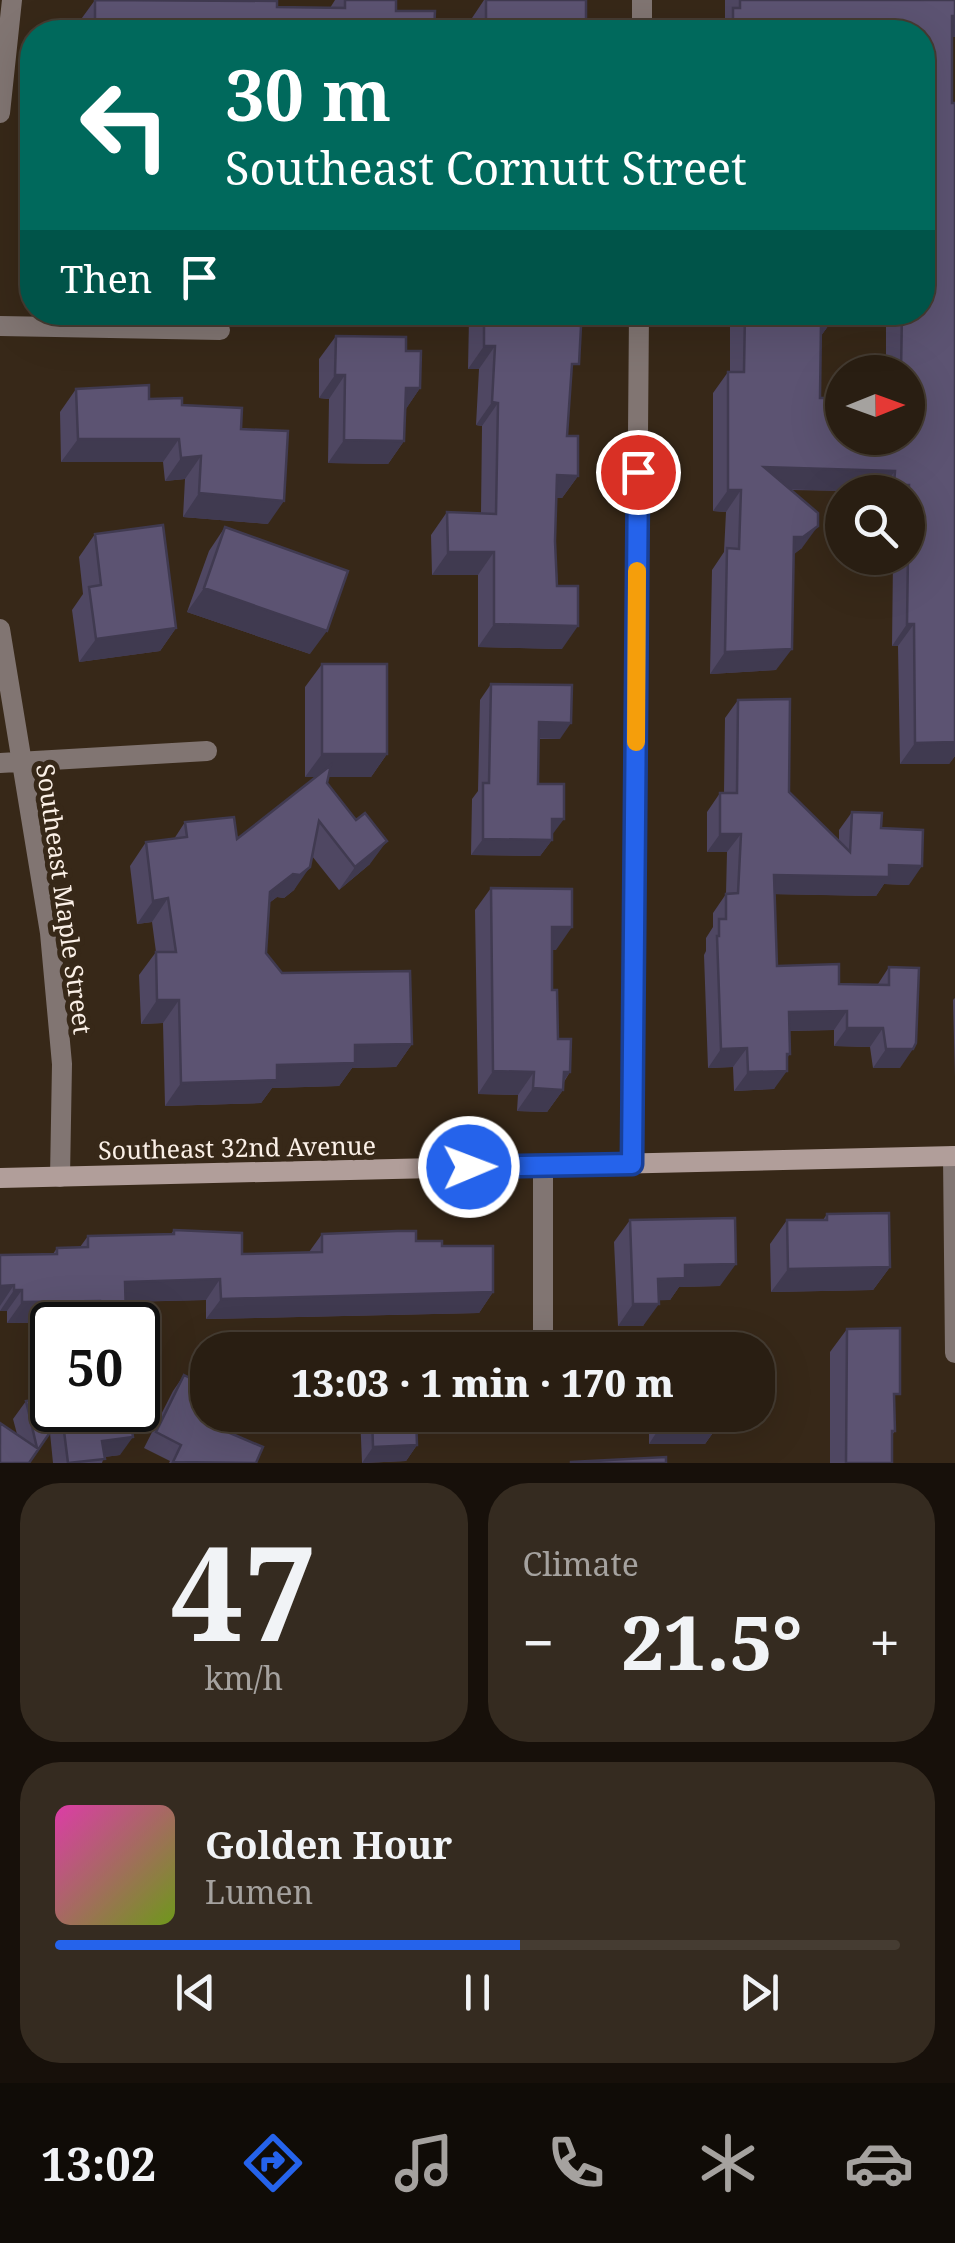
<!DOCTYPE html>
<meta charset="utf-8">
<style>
:root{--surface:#291e12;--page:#352b20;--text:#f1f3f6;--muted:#a5a29f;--line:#453c32;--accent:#2563eb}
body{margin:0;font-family:"Noto Serif",serif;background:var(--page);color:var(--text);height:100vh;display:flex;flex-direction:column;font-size:38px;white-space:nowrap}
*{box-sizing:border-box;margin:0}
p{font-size:32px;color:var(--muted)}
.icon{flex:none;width:55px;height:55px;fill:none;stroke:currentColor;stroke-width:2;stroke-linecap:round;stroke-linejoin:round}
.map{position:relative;height:1463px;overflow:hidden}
.sheet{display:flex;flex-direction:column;gap:20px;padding:20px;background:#17100a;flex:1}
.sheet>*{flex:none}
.banner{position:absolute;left:20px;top:20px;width:915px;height:305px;border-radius:40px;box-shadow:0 10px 40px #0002,0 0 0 2px var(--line);background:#00695c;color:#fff;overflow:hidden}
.needle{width:65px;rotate:89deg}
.fabs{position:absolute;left:825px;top:355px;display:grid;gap:20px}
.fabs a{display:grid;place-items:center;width:100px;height:100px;border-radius:50%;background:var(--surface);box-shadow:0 10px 40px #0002,0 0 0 2px var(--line);font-size:50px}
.speed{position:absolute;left:30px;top:1302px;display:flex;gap:20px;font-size:50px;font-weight:700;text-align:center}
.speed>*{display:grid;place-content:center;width:130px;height:130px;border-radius:50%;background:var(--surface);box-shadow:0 10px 40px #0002,0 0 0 2px var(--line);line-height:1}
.speed .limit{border:5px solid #111;border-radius:15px;background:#fff;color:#111}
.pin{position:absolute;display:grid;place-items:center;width:85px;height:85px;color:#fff;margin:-42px;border:5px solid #fff;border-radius:50%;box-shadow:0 2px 10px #0007}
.me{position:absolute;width:110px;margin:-55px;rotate:89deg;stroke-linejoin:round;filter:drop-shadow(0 0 8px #0008)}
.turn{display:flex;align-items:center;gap:35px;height:210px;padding:0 40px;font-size:45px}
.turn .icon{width:130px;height:130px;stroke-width:2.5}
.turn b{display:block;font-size:70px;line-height:85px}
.then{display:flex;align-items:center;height:95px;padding:0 40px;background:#0003;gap:20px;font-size:38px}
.big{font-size:75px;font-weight:800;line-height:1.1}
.sheet .widget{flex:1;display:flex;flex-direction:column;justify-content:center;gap:15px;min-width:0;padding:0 35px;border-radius:40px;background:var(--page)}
.sheet .dial{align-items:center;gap:0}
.dial b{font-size:130px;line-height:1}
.song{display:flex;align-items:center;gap:30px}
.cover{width:120px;height:120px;border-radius:15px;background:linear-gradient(135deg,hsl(320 70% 55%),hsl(80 70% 35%))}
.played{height:10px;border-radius:5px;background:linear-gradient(90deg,var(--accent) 55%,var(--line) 55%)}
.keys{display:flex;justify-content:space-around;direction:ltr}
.heat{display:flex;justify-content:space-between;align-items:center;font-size:55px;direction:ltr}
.sheet .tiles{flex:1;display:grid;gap:20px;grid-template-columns:1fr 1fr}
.widget:last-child{grid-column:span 2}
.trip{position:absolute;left:190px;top:1332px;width:585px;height:100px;border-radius:40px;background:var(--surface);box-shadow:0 10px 40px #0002,0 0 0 2px var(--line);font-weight:800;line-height:100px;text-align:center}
.menu{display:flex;height:160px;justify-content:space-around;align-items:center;background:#100c07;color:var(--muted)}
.menu .icon{width:70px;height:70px}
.menu .selected{color:var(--accent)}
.menu b{font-size:45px;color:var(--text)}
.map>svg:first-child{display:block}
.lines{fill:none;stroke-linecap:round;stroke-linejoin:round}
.minor{stroke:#817572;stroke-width:20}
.secondary{stroke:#b19e9a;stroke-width:20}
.wall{fill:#4f4762}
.shaded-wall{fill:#403a50}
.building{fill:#5c5372;stroke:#403a50;stroke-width:2.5}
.route-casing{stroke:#184099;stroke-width:25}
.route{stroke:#2563eb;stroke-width:18}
.slow{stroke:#f59e0b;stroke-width:18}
.labels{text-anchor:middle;stroke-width:10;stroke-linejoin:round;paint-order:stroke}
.street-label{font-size:25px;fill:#fbf0e7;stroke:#372818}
</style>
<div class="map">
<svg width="955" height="1463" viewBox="0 0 955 1463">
<rect width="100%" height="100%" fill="#372818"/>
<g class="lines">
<path class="minor" d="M 642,32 L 642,0
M 0,113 L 12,0
M 0,326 L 220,330
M 0,629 L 50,933 L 62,1064 L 60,1177
M 0,763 L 207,751
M 953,1156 L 955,1353
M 632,1164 L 639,312
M 543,1350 L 543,1165"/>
<path class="secondary" d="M 0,1178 L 955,1156"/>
</g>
<path class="wall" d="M 95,0 L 252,0 L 277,7 L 330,8 L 335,0 L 396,0 L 396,11 L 434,32 L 79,32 L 79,22 Z
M 484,0 L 586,0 L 586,32 L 470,32 L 470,21 Z
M 725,0 L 955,0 L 955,37 L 952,37 L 952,103 L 955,103 L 955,756 L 949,764 L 900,764 L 898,646 L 892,646 L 893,558 L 908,558 L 908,492 L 791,490 L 802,548 L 793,554 L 776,670 L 710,674 L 712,570 L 724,552 L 726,512 L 713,511 L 713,393 L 728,372 L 730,372 L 730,326 L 714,326 L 714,312 L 831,312 L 831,322 L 820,337 L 820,398 L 908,438 L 908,372 L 886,372 L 886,319 L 891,312 L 922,312 L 922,32 L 718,32 L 725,21 Z
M 452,312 L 571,312 L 571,374 L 567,436 L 578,476 L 562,498 L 556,498 L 555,541 L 562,649 L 478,647 L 478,575 L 432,575 L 431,535 L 447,512 L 481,513 L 482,426 L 476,425 L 479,369 L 468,369 L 469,318 L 452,318 Z
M 336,336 L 406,351 L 420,388 L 405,410 L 404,441 L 388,464 L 328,463 L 329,399 L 319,398 L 319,359 Z
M 76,389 L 182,405 L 241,429 L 268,524 L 183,517 L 185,479 L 165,481 L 163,462 L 61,462 L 60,412 Z
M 225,527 L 310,654 L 187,612 L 209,551 Z
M 95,534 L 176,628 L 160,651 L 79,662 L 72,610 L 83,594 L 79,557 Z
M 322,664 L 387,754 L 371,777 L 328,777 L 327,783 L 370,864 L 339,890 L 312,856 L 294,890 L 284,898 L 277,897 L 269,903 L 266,953 L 282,973 L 412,1044 L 396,1067 L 352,1068 L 339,1086 L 272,1088 L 261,1103 L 165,1106 L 163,1023 L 141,1024 L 139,975 L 156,952 L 152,922 L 137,924 L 130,866 L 146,842 L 174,839 L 185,822 L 237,839 L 316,777 L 305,777 L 305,687 Z
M 491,684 L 560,739 L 539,739 L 538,784 L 552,835 L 552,840 L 540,856 L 471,855 L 472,799 L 478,791 L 480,700 Z
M 738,700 L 789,792 L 839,841 L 839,830 L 852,812 L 881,828 L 909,885 L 884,884 L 876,896 L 775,894 L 777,966 L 839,984 L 878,984 L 889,967 L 900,1068 L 873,1068 L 870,1047 L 834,1046 L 834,1030 L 789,1031 L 787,1059 L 774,1089 L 734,1091 L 733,1067 L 708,1068 L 704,955 L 706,951 L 706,938 L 713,927 L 713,913 L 726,894 L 727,852 L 707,852 L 707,812 L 720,793 L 724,793 L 725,718 Z
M 491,888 L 556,950 L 552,950 L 552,990 L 558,1039 L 570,1072 L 564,1082 L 563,1090 L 547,1112 L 517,1111 L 518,1095 L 478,1094 L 475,910 Z
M 955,998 L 955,1077 L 953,1000 Z
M 827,1214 L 890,1267 L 873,1290 L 771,1292 L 770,1244 L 787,1220 L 823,1220 Z
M 630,1220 L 720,1286 L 679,1287 L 670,1300 L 658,1300 L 643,1326 L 618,1326 L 614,1242 Z
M 174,1230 L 242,1254 L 309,1252 L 322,1234 L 416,1241 L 442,1246 L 493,1292 L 479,1313 L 206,1319 L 206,1300 L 126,1302 L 126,1316 L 119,1325 L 86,1325 L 86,1322 L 7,1323 L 7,1311 L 0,1311 L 0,1255 L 53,1254 L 57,1248 L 80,1247 L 88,1236 L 171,1234 Z
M 847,1329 L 894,1403 L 895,1431 L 892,1435 L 892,1463 L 830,1463 L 830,1352 Z
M 184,1375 L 204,1403 L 256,1463 L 169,1463 L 170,1461 L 144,1448 L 173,1391 Z
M 52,1398 L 120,1455 L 104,1457 L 102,1463 L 53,1463 L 50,1433 L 29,1463 L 17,1434 L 13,1419 L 26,1401 Z
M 360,1415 L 435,1415 L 432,1419 L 416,1419 L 417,1445 L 406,1461 L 362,1463 Z
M 649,1415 L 717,1415 L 717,1427 L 705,1444 L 649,1444 Z"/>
<path class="shaded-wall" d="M 952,16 L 955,16 L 955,37 L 937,37 Z
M 456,312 L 473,312 L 469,318 L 452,318 Z
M 723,312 L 740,312 L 730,326 L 714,326 Z
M 821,322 L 831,322 L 816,343 Z
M 484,346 L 495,346 L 479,369 L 468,369 Z
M 335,375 L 345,375 L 329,399 L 319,398 Z
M 406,388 L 420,388 L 404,412 Z
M 492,402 L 498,403 L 482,426 L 476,425 Z
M 78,439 L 179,439 L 163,462 L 61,462 Z
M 344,440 L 404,441 L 388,464 L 328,463 Z
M 201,456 L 185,479 L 165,481 L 181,458 Z
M 764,467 L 895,471 L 880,492 L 749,488 Z
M 557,475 L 578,476 L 562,498 L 541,498 Z
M 894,485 L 909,485 L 904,492 L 889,492 Z
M 728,490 L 741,490 L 726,512 L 713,511 Z
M 199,493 L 284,501 L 268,524 L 183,517 Z
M 818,526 L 802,548 L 788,559 L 794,537 Z
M 448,552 L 494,552 L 478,575 L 432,575 Z
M 204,588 L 327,631 L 310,654 L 187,612 Z
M 494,624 L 578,626 L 562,649 L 478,647 Z
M 907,624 L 914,624 L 898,646 L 892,646 Z
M 176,628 L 160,651 L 79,662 L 96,639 Z
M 792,649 L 776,670 L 710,674 L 725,652 Z
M 539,722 L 571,723 L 560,739 L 528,738 Z
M 955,742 L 955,756 L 949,764 L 900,764 L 915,743 Z
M 322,754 L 387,754 L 371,777 L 305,777 Z
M 552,819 L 564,819 L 552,835 Z
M 720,834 L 741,834 L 727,852 L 707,852 Z
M 483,839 L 552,840 L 540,856 L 471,855 Z
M 387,841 L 370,864 L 339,890 L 355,867 Z
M 889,865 L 922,866 L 909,885 L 884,884 L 876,896 L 761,894 L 774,875 Z
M 310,867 L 294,890 L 284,898 L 277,897 L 253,915 L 270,892 L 293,874 Z
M 168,898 L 152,922 L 137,924 L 153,901 Z
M 552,927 L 572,927 L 556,950 L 536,950 Z
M 157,1000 L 179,1000 L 163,1023 L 141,1024 Z
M 847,1011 L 834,1030 L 776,1031 L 789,1012 Z
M 847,1028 L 883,1028 L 870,1047 L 834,1046 Z
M 412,1044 L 396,1067 L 352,1068 L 339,1086 L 272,1088 L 261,1103 L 165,1106 L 181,1083 L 277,1065 L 355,1045 Z
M 747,1048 L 733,1067 L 708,1068 L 721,1049 Z
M 886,1049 L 913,1049 L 900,1068 L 873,1068 Z
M 787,1054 L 790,1054 L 778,1071 L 787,1071 L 774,1089 L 734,1091 L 748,1072 Z
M 493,1071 L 534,1072 L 518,1095 L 478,1094 Z
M 564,1072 L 570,1072 L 558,1089 L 563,1090 L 547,1112 L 517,1111 L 533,1088 Z
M 736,1264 L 720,1286 L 679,1287 L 670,1300 L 643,1301 L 658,1279 L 685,1265 Z
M 890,1267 L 873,1290 L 771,1292 L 788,1269 Z
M 220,1279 L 206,1300 L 111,1302 L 125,1282 Z
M 14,1285 L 0,1306 L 0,1286 Z
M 14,1290 L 22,1290 L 7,1311 L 0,1311 Z
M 493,1292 L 479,1313 L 206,1319 L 221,1299 Z
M 100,1301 L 86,1322 L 7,1323 L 22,1302 Z
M 633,1304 L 659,1304 L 643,1326 L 618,1326 Z
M 101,1316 L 126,1316 L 119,1325 L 95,1325 Z
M 407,1415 L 435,1415 L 432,1419 L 404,1420 Z
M 660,1427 L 717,1427 L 705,1444 L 649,1444 Z
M 133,1437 L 120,1455 L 89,1459 L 102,1441 Z
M 417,1445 L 406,1461 L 362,1463 L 373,1447 Z"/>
<path class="building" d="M 95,0 L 277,1 L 277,7 L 345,8 L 345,0 L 396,0 L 396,11 L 435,11 L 434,32 L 95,32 Z
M 486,0 L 586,0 L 586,32 L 486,32 Z
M 740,0 L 955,0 L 955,16 L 952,16 L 952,103 L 955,103 L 955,742 L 915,743 L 914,624 L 907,624 L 909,485 L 894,485 L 895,471 L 764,467 L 818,513 L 818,526 L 803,537 L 794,537 L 792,649 L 725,652 L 727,548 L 739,549 L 741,490 L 728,490 L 728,372 L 744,372 L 745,312 L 831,312 L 831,322 L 821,322 L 820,398 L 842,398 L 842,438 L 908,438 L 908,372 L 901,372 L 902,312 L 922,312 L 922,32 L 733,32 L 733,8 L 740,8 Z
M 484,312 L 571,312 L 570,325 L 581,326 L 579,364 L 572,364 L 567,436 L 578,436 L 578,476 L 557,475 L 555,541 L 557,586 L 578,586 L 578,626 L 494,624 L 494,552 L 448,552 L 447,512 L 496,514 L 498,403 L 492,402 L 495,346 L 484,346 Z
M 336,336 L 406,337 L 406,351 L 421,351 L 420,388 L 406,388 L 404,441 L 344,440 L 345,375 L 335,375 Z
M 149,385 L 149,399 L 182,398 L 182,405 L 242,408 L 241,429 L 288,431 L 284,501 L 199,493 L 201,456 L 181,458 L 179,439 L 78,439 L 76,389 Z
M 163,525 L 176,628 L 96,639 L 89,587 L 101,585 L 95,534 Z
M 225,527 L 348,571 L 327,631 L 204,588 Z
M 322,664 L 387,664 L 387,754 L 322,754 Z
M 491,684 L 572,685 L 571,723 L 539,722 L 538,784 L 564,784 L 564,819 L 552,819 L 552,840 L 483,839 L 483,783 L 489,783 Z
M 790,699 L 789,792 L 850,852 L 852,812 L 882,813 L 881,828 L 923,830 L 922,866 L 889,865 L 889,877 L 774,875 L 777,966 L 839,964 L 839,984 L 889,985 L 889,967 L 919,968 L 916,1043 L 913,1049 L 886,1049 L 883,1028 L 847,1028 L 847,1011 L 789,1012 L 790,1054 L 787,1054 L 787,1071 L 748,1072 L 747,1048 L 721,1049 L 717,936 L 719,936 L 719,919 L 726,919 L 726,894 L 738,893 L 741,834 L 720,834 L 720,793 L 737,793 L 738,700 Z
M 331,765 L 327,783 L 356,820 L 365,813 L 387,841 L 355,867 L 319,821 L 310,867 L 300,875 L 293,874 L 270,892 L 266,953 L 282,973 L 410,971 L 412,1044 L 355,1045 L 355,1063 L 277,1065 L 277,1080 L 181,1083 L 179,1000 L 157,1000 L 156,952 L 176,952 L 168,898 L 153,901 L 146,842 L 187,837 L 185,822 L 234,817 L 237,839 Z
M 491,888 L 572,889 L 572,927 L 552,927 L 552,990 L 557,990 L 558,1039 L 571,1039 L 570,1072 L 564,1072 L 563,1090 L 533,1088 L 534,1072 L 493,1071 Z
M 889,1213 L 890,1267 L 788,1269 L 787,1220 L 827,1220 L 827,1214 Z
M 735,1218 L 736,1264 L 685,1265 L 685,1278 L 658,1279 L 659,1304 L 633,1304 L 630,1220 Z
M 174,1230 L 242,1233 L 242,1254 L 322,1252 L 322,1234 L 397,1231 L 416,1231 L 416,1241 L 442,1241 L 442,1246 L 493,1246 L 493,1292 L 221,1299 L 220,1279 L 125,1282 L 126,1316 L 101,1316 L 100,1301 L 22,1302 L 22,1290 L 14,1290 L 14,1285 L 0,1286 L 0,1255 L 57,1254 L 57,1248 L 88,1247 L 88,1236 L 174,1234 Z
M 900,1328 L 900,1394 L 894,1394 L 895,1431 L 892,1431 L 892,1463 L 846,1463 L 847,1329 Z
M 661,1345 L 716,1345 L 716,1350 L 661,1350 Z
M 184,1375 L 208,1387 L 208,1396 L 204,1403 L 208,1405 L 208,1415 L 229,1415 L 237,1419 L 230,1433 L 263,1447 L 256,1463 L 173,1462 L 181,1445 L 156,1432 Z
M 52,1398 L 52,1410 L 129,1410 L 133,1437 L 102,1441 L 105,1459 L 68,1463 L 62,1415 L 29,1463 L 0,1463 L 0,1423 L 37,1448 L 26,1401 Z
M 372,1415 L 416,1415 L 417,1445 L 373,1447 Z
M 661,1415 L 717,1415 L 717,1427 L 660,1427 Z
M 666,1457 L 666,1463 L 571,1463 L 571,1462 Z"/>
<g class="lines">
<g class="route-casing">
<path id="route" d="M 469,1167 L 632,1164 L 638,472"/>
</g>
<use href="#route" class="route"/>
<path class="slow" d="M 636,742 L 637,571"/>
</g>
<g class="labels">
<g class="street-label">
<text transform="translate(64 899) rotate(82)" y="9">Southeast Maple Street</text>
<text transform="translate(237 1148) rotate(-1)" y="9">Southeast 32nd Avenue</text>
</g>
</g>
</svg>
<div class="fabs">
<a><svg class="needle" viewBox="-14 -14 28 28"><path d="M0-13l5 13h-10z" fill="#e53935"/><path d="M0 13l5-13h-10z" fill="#a5a29f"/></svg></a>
<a><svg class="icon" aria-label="search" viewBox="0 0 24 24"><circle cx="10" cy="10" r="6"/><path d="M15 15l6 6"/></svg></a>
</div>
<div class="speed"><div class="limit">50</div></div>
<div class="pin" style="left:638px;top:472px;background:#d93025"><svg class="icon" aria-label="arrive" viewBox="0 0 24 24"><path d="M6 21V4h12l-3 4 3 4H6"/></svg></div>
<svg class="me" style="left:469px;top:1167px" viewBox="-20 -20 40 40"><circle r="17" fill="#2563eb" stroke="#fff" stroke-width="3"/><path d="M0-11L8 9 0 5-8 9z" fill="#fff"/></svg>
<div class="trip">13:03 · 1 min · 170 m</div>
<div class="banner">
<div class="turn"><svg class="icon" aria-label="left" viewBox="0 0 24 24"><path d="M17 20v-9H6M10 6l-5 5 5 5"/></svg><div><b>30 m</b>Southeast Cornutt Street</div></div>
<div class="then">Then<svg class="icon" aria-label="arrive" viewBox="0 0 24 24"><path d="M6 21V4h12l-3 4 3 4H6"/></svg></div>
</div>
</div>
<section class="sheet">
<div class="tiles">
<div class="widget dial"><b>47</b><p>km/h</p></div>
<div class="widget"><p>Climate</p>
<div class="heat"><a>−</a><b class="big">21.5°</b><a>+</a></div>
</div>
<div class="widget">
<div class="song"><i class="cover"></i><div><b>Golden Hour</b><p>Lumen</p></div></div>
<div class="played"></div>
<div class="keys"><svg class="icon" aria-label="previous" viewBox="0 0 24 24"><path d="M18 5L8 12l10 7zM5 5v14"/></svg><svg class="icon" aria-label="pause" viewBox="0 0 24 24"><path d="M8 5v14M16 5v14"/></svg><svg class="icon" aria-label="next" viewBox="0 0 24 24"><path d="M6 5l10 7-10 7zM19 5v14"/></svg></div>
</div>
</div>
</section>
<nav class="menu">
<b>13:02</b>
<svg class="icon selected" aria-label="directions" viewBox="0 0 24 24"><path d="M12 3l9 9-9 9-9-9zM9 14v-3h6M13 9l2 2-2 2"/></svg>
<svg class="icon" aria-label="music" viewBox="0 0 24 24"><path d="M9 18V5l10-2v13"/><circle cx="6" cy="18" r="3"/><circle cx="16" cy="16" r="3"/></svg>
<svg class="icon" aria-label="phone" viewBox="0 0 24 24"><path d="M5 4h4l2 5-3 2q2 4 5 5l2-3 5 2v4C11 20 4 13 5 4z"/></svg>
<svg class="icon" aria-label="climate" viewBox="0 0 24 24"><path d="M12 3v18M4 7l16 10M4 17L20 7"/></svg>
<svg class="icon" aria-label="car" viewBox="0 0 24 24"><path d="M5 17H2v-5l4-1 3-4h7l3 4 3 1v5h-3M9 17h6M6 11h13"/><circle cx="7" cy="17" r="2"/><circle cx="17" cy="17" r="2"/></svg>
</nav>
